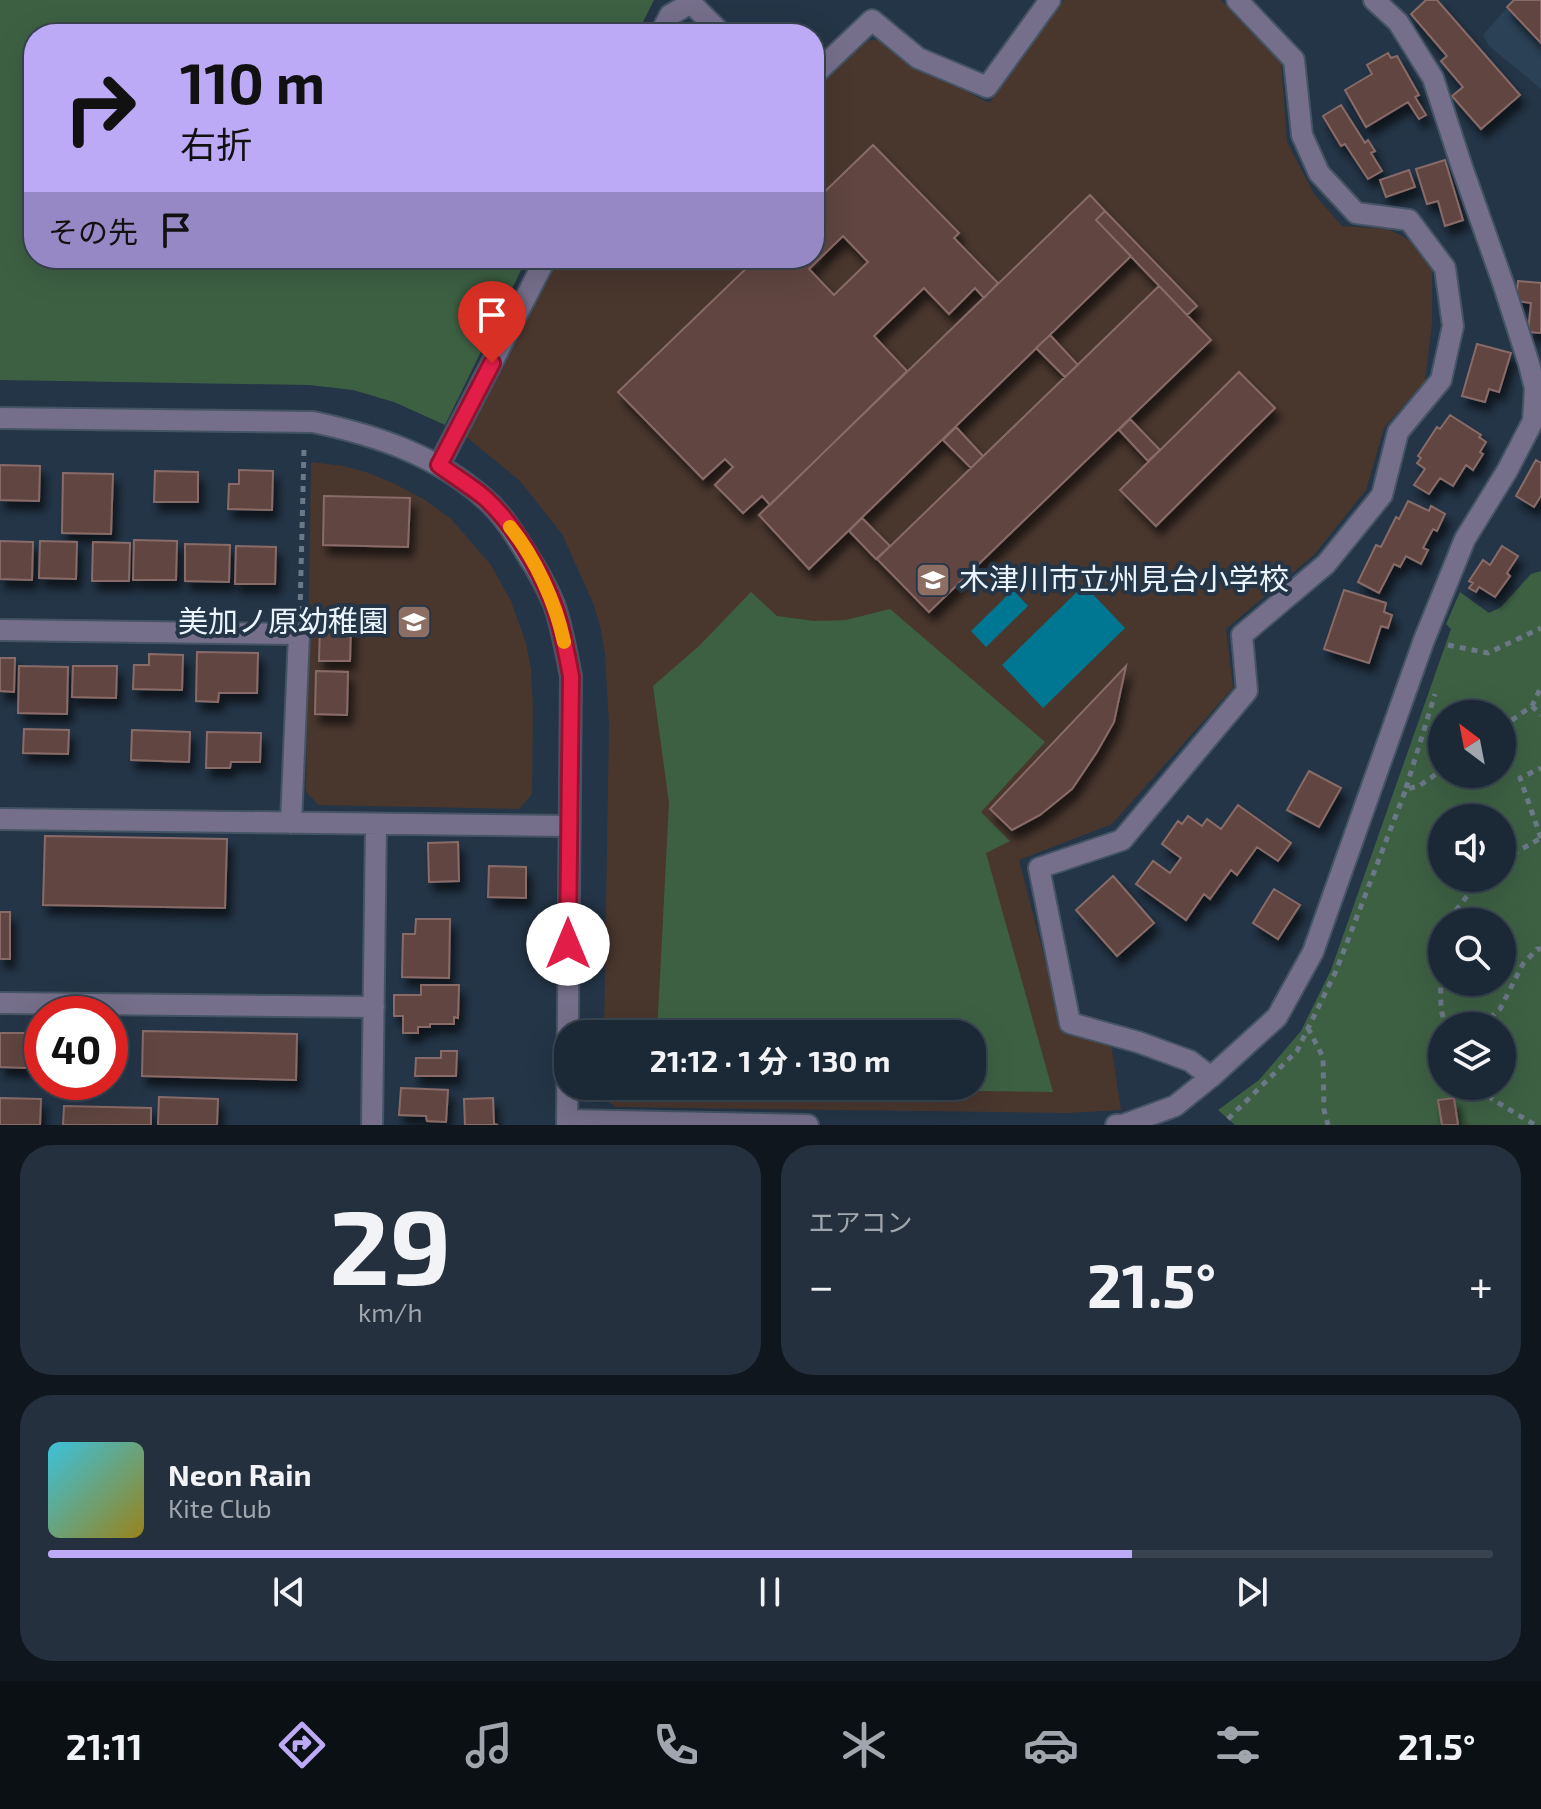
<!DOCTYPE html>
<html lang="ja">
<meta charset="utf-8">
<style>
:root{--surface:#1b2835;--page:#24303d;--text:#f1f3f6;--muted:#a0a6ad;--line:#394450;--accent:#bcaaf6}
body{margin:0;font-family:"Exo 2","Noto Sans JP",sans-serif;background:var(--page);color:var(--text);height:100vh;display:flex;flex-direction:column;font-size:30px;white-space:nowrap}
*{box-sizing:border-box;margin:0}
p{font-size:26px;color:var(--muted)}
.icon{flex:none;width:44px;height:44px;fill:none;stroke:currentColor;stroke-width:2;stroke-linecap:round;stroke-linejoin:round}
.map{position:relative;height:1125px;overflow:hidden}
.drawer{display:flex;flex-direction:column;gap:20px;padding:20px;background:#0f161d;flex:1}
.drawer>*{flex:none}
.banner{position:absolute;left:24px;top:24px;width:800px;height:244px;border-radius:32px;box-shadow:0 8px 32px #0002,0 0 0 2px var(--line);background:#bcaaf6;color:#111;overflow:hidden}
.needle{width:52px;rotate:328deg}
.tools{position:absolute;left:1428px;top:700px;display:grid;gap:16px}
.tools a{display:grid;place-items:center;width:88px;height:88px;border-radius:50%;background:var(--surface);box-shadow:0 8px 32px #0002,0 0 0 2px var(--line);font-size:40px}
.speed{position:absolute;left:24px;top:996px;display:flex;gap:16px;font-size:40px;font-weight:700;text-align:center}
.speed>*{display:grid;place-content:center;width:104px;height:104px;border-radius:50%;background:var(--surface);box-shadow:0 8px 32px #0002,0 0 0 2px var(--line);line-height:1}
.speed .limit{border:12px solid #d22;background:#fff;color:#111}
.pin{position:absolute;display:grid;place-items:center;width:68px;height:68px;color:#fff;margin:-82px -34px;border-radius:50% 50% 50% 0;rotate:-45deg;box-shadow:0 0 8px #0007}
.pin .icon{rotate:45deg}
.me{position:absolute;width:88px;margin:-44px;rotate:0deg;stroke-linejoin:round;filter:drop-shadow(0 0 6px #0008)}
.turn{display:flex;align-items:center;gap:28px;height:168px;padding:0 24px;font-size:36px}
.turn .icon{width:104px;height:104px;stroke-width:2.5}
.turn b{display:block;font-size:56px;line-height:68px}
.then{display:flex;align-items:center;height:76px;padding:0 24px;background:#0003;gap:16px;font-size:30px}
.big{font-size:60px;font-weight:700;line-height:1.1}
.drawer .card{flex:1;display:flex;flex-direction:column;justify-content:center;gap:12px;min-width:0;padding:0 28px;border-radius:32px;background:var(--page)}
.drawer .dial{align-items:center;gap:0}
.dial b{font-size:104px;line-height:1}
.song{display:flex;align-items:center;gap:24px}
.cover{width:96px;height:96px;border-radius:12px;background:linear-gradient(135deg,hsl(190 70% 55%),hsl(50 70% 35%))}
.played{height:8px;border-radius:4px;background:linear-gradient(90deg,var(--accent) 75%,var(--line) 75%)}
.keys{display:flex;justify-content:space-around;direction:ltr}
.heat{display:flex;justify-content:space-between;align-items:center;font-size:44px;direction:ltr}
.drawer .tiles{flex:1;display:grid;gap:20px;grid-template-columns:1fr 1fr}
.card:last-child{grid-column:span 2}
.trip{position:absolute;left:554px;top:1020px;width:432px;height:80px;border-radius:32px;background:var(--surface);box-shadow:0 8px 32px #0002,0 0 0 2px var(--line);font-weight:700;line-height:80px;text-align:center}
.dock{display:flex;height:128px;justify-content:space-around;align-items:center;background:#0b1015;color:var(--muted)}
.dock .icon{width:56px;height:56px}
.dock .active{color:var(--accent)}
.dock b{font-size:36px;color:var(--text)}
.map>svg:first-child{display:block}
.built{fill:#2a4156}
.education{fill:#49372e}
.green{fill:#3d6043;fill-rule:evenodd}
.water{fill:#007792}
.building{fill:#604441;stroke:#886b67;stroke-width:2;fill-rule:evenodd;filter:url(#shadow)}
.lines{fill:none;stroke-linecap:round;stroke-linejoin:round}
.minor-casing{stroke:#445464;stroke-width:24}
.path{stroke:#6a7887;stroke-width:5;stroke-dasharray:6 6;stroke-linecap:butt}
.minor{stroke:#756f8b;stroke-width:20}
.route-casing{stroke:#92132f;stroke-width:20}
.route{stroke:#e11d48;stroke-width:14}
.slow{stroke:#f59e0b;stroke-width:14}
.labels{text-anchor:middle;stroke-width:8;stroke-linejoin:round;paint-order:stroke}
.poi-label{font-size:30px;fill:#ebf4fd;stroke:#243547;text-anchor:start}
</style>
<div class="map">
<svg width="1541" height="1125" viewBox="0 0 1541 1125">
<defs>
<filter id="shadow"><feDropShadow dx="5" dy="9" stdDeviation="4" flood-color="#0009"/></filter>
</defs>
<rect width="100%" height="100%" fill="#243547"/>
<path class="built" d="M 1514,0 L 1541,0 L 1541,89 L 1489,46 L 1483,35 Z"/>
<path class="education" d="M 1064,0 L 1221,0 L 1281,63 L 1287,142 L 1314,194 L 1342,226 L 1388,229 L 1409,240 L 1432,267 L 1432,323 L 1425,381 L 1384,428 L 1366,490 L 1314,555 L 1226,629 L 1233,688 L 1112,824 L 1019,860 L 1063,1029 L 1111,1044 L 1121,1110 L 1067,1113 L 616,1107 L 607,1101 L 603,1093 L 603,1086 L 972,1086 L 972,1034 L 604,1034 L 609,724 L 605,654 L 601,630 L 594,605 L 562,534 L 520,481 L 464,435 L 555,258 L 814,258 L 814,83 L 859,41 L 877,40 L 906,60 L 989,103 Z
M 311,462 L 344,466 L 369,473 L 395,484 L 425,500 L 451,519 L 491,565 L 511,601 L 526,643 L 531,669 L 533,708 L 532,794 L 519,809 L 319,805 L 306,792 Z"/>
<path class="green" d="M 0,0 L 654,0 L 637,34 L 34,34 L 34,258 L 527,258 L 445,425 L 394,402 L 353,390 L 309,385 L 0,380 Z
M 1541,571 L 1541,1125 L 1235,1125 L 1218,1110 L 1259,1080 L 1301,1031 L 1331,970 L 1451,629 L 1446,624 L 1460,592 L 1489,613 L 1501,607 L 1531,574 ZM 1442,714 L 1502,714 L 1502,774 L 1442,774 ZM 1442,818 L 1502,818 L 1502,878 L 1442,878 ZM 1442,922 L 1502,922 L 1502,982 L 1442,982 ZM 1442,1026 L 1502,1026 L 1502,1086 L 1442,1086 Z
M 751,592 L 777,616 L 814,621 L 846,620 L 890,609 L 1045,742 L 981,812 L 1010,841 L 986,853 L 1053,1092 L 655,1086 L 972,1086 L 972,1034 L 657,1034 L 669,803 L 653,686 L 699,646 Z"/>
<path class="water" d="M 1084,585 L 1125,628 L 1043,708 L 1002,665 Z
M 1013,590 L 1028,606 L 986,647 L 971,631 Z"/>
<path class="building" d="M 1426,0 L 1437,0 L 1520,95 L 1481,129 L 1452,96 L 1463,87 L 1441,61 L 1447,56 L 1411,14 Z
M 1514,0 L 1541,0 L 1541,43 L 1507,7 Z
M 1388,53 L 1391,58 L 1397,56 L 1419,95 L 1415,97 L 1426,115 L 1419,119 L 1408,102 L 1366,127 L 1345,90 L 1372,74 L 1367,65 Z
M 1341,105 L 1365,143 L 1368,140 L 1375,151 L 1371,153 L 1382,171 L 1368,179 L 1345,144 L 1341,146 L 1323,116 Z
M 873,145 L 959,233 L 954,238 L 998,283 L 984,298 L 975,288 L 949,314 L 924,288 L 874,336 L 907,371 L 770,505 L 762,496 L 743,513 L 715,485 L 733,467 L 725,459 L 703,479 L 618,392 L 757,258 L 814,258 L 814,202 ZM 843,236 L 868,262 L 834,295 L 809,269 Z
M 1445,160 L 1463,220 L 1445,226 L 1438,201 L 1427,204 L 1416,169 Z
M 1409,170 L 1415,187 L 1386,197 L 1380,180 Z
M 1090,195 L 1105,211 L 1096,220 L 1131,256 L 809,569 L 759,515 Z
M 1105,211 L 1197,306 L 1187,315 L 1096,220 Z
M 1518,281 L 1541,283 L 1541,333 L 1528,332 L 1531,303 L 1516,301 Z
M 1159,286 L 1211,340 L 929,612 L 877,559 Z
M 1050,335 L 1078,365 L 1065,377 L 1036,348 Z
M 1477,344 L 1511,353 L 1499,392 L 1489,389 L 1485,402 L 1462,396 Z
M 1239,372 L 1275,408 L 1156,526 L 1120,490 Z
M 1450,415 L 1481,435 L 1479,437 L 1486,442 L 1480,452 L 1483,454 L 1473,470 L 1466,465 L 1453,486 L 1440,478 L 1429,494 L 1414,485 L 1425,469 L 1417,463 L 1421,458 L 1418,456 L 1437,427 L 1440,429 Z
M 1130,419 L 1160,450 L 1148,461 L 1119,430 Z
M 956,427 L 983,456 L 971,468 L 943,440 Z
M 1536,460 L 1541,463 L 1541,496 L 1534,507 L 1516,496 Z
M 0,465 L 40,466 L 39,501 L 0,500 Z
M 239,470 L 273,471 L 272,510 L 228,509 L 229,484 L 239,484 Z
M 155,471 L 198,472 L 198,502 L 154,502 Z
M 63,473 L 113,474 L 111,534 L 62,533 Z
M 324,496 L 410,498 L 408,547 L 323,545 Z
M 1408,501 L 1429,511 L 1431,506 L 1445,514 L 1437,531 L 1433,529 L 1423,548 L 1428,550 L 1421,564 L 1406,556 L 1400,567 L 1394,564 L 1379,593 L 1358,582 L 1376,545 L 1381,547 L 1396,517 L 1399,519 Z
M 862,518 L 890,546 L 876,559 L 849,531 Z
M 134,540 L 177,541 L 176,580 L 133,580 Z
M 0,541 L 33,542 L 32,580 L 0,579 Z
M 40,541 L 77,542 L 76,579 L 39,578 Z
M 93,542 L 130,543 L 129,581 L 92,581 Z
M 185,544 L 230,545 L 229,582 L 185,581 Z
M 236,546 L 276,547 L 275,584 L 235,584 Z
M 1502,546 L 1518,556 L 1507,573 L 1510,576 L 1495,597 L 1479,587 L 1476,592 L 1469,588 L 1473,583 L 1469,581 L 1483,560 L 1490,565 Z
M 1344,590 L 1386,603 L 1384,612 L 1392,615 L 1388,628 L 1381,626 L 1369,663 L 1324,649 Z
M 320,625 L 351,626 L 350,661 L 319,661 Z
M 197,652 L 258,653 L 257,693 L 219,693 L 218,702 L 196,701 Z
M 149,654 L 183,655 L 182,690 L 133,689 L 134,665 L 149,665 Z
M 0,658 L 15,658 L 14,692 L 0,691 Z
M 19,666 L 68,667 L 67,714 L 18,713 Z
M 73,666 L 117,666 L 116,698 L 72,697 Z
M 1126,666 L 1114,722 L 1097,752 L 1072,789 L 1040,815 L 1012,830 L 990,809 Z
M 316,671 L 348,672 L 347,715 L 315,714 Z
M 24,729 L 69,730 L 68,754 L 23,753 Z
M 132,730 L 190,732 L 189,762 L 131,760 Z
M 207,732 L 261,733 L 260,762 L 231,762 L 230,768 L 206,768 Z
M 1309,771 L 1341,788 L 1319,827 L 1287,810 Z
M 1238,805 L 1291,843 L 1278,861 L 1257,847 L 1237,875 L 1231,870 L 1210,899 L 1204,894 L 1186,920 L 1136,884 L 1153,861 L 1170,873 L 1181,858 L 1162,844 L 1178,821 L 1182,824 L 1188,816 L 1202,826 L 1207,819 L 1221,829 Z
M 45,836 L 227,839 L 225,908 L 43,905 Z
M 458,842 L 459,881 L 429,882 L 428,843 Z
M 489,866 L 526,867 L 526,898 L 488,897 Z
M 1113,876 L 1154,923 L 1117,956 L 1076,910 Z
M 1274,889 L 1300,905 L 1278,939 L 1253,923 Z
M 0,912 L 10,912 L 10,959 L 0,959 Z
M 416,919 L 450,919 L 449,978 L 402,977 L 403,934 L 415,934 Z
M 421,985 L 459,985 L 458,1018 L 454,1017 L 454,1024 L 430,1024 L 430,1027 L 418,1027 L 418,1033 L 403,1033 L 403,1016 L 394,1016 L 394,995 L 421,995 Z
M 143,1031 L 297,1034 L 296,1080 L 142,1076 Z
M 0,1033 L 27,1033 L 26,1068 L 0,1067 Z
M 441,1051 L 457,1051 L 456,1076 L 415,1076 L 416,1058 L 441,1058 Z
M 401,1088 L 448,1090 L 446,1122 L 427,1121 L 426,1116 L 399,1115 Z
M 159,1097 L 218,1099 L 217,1125 L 158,1125 Z
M 0,1098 L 41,1099 L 40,1125 L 0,1125 Z
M 493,1098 L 494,1124 L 498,1125 L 465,1125 L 464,1099 Z
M 1454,1098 L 1458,1125 L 1442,1125 L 1438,1100 Z
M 64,1106 L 151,1108 L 151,1125 L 63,1125 Z"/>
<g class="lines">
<g class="minor-casing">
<path id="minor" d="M 660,34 L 670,15 L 691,3 L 722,34
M 814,75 L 872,20 L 918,58 L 987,87 L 1050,0
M 0,418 L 313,422 C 375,435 436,455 484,498 C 502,513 516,536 528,556 C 538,571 547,588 554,604 C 562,627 566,652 571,676 L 567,1125
M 439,465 L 546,258
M 0,630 L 299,634 L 291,823
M 0,819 L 569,826
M 0,1003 L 374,1007
M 1211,1077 L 1190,1061 L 1138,1042 L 1070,1023 L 1039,868 L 1122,840 L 1247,691 L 1242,635 L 1326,564 L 1382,495 L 1398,432 L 1441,380 L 1453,326 L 1445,268 L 1409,220 L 1356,213 L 1319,173 L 1302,135 L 1294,60 L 1237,0
M 567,1120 L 808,1125
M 372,1125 L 376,824
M 1116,1125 L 1123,1125 L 1175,1106 L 1211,1077 L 1277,1017 L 1313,952 L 1424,640 L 1465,539 L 1507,471 L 1533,421 L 1535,388 L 1529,364 L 1503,283 L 1462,167 L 1433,78 L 1398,22 L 1374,0"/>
</g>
<path class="path" d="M 300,612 L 304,449
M 1448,645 L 1488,653 L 1541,628
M 1532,706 L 1541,715
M 1502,727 L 1532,706 L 1541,687
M 1406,788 L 1435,694
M 1541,838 L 1520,778 L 1541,768
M 1502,860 L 1541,838
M 1452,922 L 1457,909 L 1481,878
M 1442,952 L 1440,958 L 1441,1010 L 1446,1026
M 1481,1026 L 1500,1009 L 1523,964 L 1537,949 L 1541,949
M 1308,1028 L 1323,1057 L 1324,1110 L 1328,1125
M 1481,1086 L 1492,1099 L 1535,1125
M 1228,1119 L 1297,1051 L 1336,971 L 1406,789 L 1419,786 L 1442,770"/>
<use href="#minor" class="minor"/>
</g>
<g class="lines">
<g class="route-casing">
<path id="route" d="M 492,363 L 439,465 C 454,476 471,486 485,498 C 513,523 539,568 553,603 C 562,626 566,651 571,676 L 568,944"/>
</g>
<use href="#route" class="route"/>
<path class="slow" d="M 510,527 C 535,557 556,604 564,642"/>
</g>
<defs>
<g id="school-square" transform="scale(1.8)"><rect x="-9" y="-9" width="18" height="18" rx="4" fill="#8d6e63" stroke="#243547"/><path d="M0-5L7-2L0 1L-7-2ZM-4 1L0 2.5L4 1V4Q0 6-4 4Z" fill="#fff"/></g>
</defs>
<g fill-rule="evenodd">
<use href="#school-square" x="933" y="580"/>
<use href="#school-square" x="414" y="622"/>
</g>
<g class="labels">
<g class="poi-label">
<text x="959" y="590">木津川市立州見台小学校</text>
<text x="388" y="632" text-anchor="end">美加ノ原幼稚園</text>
</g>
</g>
</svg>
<div class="tools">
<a><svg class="needle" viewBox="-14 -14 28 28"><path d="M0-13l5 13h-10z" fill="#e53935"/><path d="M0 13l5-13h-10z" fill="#a0a6ad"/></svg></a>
<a><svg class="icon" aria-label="sound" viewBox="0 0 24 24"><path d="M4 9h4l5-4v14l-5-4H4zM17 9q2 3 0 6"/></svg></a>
<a><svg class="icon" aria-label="search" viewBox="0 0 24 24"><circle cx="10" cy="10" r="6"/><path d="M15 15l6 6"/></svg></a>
<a><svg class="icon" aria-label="layers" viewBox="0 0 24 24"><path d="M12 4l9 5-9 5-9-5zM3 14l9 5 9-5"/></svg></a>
</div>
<div class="speed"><div class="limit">40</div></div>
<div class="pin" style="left:492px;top:363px;background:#d93025"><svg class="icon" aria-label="arrive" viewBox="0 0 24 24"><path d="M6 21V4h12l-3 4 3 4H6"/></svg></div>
<svg class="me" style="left:568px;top:944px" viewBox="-20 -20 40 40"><circle r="19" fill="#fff"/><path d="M0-13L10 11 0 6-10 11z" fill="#e11d48"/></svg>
<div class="trip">21:12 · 1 分 · 130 m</div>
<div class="banner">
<div class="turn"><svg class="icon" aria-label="right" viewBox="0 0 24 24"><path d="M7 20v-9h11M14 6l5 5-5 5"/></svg><div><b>110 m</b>右折</div></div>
<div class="then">その先<svg class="icon" aria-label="arrive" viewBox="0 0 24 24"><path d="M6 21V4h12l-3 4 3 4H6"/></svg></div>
</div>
</div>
<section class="drawer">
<div class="tiles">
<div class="card dial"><b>29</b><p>km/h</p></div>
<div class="card"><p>エアコン</p>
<div class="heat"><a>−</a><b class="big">21.5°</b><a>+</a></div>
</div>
<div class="card">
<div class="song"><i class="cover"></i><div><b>Neon Rain</b><p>Kite Club</p></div></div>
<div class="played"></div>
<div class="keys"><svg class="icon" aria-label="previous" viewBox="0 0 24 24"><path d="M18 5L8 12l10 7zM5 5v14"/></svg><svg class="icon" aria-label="pause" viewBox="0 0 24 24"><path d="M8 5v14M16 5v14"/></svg><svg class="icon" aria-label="next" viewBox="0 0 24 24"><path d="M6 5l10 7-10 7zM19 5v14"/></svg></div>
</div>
</div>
</section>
<nav class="dock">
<b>21:11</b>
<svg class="icon active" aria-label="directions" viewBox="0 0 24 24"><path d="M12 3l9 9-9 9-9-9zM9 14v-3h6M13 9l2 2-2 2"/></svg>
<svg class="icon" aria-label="music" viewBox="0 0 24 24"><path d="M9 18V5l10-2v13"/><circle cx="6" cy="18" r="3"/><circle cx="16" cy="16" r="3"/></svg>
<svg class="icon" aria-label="phone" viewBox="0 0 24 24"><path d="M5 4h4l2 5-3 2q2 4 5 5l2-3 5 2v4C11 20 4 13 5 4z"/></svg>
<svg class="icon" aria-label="climate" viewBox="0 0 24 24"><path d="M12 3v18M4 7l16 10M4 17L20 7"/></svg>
<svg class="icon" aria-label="car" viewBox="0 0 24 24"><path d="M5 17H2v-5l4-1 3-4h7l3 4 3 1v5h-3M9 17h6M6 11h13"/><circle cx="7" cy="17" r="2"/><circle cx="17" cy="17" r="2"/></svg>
<svg class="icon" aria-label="filters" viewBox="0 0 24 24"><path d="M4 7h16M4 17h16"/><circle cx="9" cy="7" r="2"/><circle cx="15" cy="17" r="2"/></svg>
<b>21.5°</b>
</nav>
